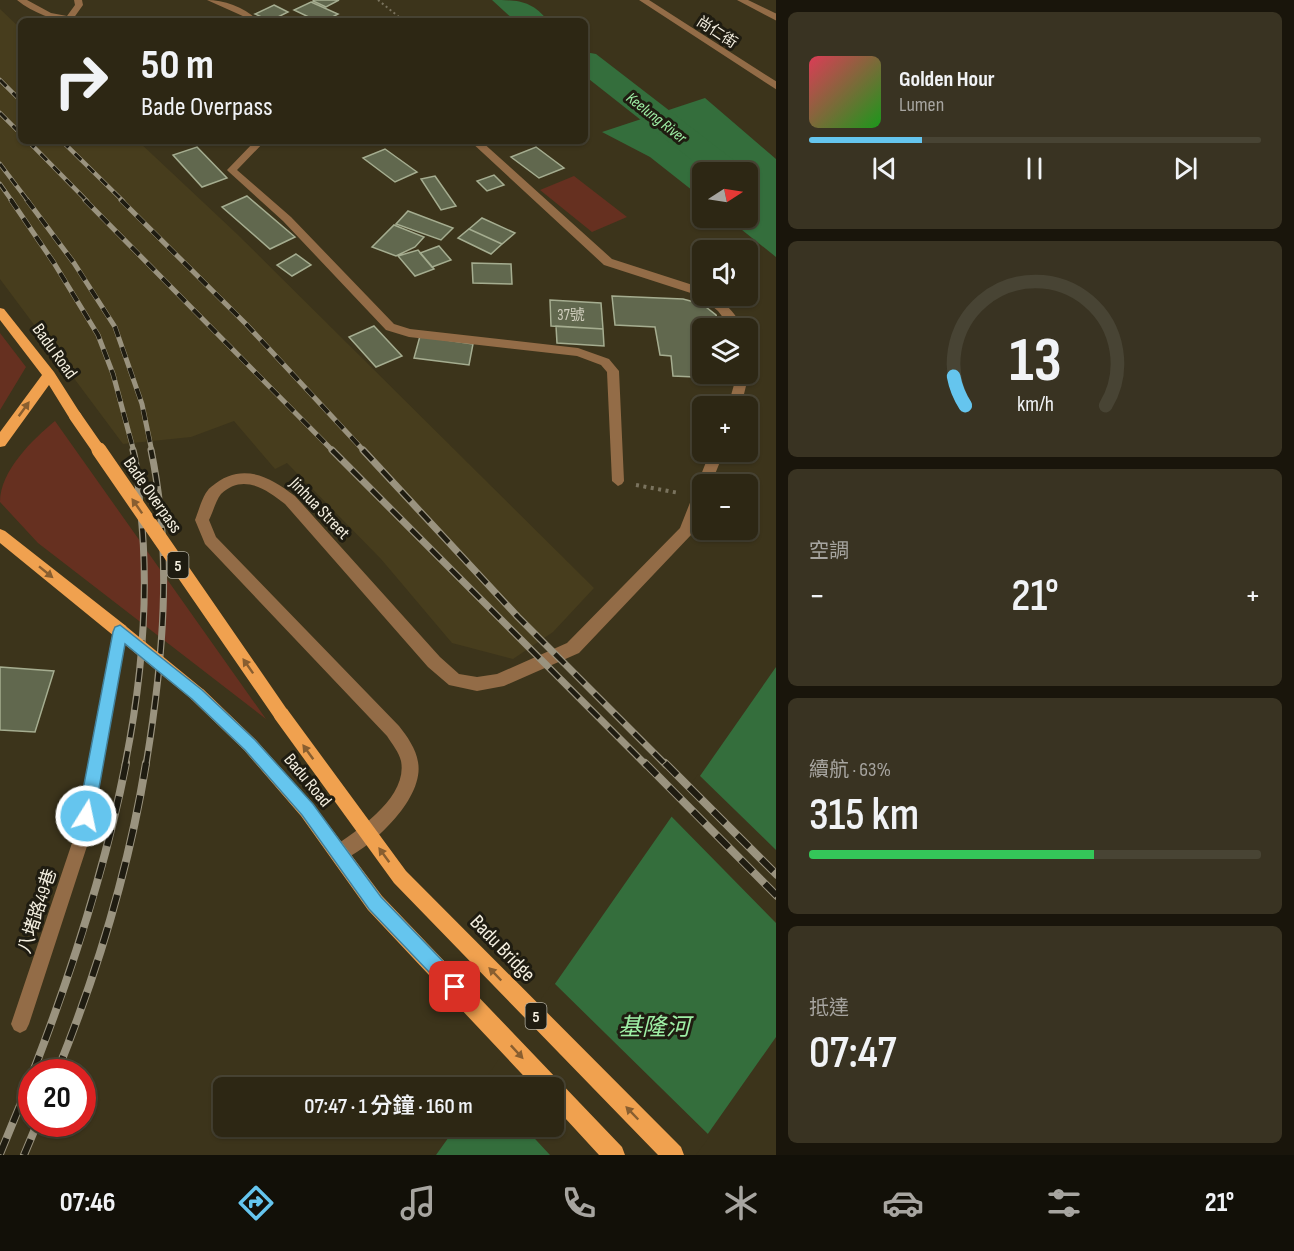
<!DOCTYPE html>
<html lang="zh-TW">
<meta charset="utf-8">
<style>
:root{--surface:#2d2714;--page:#393322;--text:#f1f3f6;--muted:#a7a5a0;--line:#484434;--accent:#65c5ee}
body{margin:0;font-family:"Sofia Sans Condensed","Noto Sans TC",sans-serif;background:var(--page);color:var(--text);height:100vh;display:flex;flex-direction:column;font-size:22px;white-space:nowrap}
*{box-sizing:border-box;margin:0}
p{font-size:20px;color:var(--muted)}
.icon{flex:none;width:33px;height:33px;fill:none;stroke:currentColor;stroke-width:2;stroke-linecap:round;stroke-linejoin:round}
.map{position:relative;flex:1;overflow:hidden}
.details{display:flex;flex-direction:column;gap:12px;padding:12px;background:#19150b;width:518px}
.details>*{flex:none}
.banner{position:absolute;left:18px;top:18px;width:570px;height:126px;border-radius:9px;box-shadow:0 2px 4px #0004,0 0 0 2px var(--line);background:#2d2714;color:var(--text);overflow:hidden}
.needle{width:39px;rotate:78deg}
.fabs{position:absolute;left:692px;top:162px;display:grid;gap:12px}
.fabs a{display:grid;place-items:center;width:66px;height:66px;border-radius:9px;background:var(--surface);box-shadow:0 2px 4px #0004,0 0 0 2px var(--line);font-size:30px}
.speed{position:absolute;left:18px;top:1059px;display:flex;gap:12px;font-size:30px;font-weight:700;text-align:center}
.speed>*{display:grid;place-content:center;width:78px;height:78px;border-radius:50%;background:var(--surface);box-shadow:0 2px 4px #0004,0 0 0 2px var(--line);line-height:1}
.speed .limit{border:9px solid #d22;background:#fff;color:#111}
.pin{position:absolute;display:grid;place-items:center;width:51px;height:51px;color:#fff;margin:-26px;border-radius:12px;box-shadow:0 3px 9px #0006}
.me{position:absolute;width:66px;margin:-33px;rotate:10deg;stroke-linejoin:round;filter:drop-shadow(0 0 4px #0008)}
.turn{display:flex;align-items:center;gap:21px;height:126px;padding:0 24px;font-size:27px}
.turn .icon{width:78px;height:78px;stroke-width:2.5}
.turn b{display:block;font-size:42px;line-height:51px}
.big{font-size:45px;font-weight:600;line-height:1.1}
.details .card{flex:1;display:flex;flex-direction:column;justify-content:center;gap:9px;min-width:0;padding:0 21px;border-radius:9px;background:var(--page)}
.details .dial{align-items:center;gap:0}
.dial svg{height:156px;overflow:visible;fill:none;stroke:var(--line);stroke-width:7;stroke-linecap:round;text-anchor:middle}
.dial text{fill:var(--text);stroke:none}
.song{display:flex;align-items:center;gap:18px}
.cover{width:72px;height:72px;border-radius:9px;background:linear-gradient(135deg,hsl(350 70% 55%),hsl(120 70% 35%))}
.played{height:6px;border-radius:3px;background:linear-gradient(90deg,var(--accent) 25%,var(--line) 25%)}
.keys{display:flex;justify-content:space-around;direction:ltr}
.heat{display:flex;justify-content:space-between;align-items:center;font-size:33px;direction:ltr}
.charge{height:9px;border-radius:4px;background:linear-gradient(90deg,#34c759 63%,var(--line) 0)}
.trip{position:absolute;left:213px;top:1077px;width:351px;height:60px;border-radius:9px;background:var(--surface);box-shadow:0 2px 4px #0004,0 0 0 2px var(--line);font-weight:600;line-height:60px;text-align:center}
.dock{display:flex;height:96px;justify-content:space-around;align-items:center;background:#121008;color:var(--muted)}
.dock .icon{width:42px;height:42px}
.dock .current{color:var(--accent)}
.dock b{font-size:27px;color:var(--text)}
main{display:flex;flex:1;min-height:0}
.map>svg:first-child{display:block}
.built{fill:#473d1d}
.green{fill:#663020}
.water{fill:#346e3c}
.pier{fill:#3c341b}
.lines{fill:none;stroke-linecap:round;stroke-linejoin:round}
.river{fill:#346e3c;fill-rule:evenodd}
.building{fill:#61684e;stroke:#a5ad90;stroke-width:1.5}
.path-far1{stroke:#7a735e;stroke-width:2;stroke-dasharray:2 3;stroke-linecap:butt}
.path{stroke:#7a735e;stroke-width:4;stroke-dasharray:3 4.5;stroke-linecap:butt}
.service{fill:#936c47;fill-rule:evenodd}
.minor{fill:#936c47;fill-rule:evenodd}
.tertiary{fill:#936c47;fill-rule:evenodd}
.primary{fill:#f0a14f;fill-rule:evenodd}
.rail-far3-casing{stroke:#9a937f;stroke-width:4.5}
.rail-far2-casing{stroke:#9a937f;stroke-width:5}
.rail-far1-casing{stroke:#9a937f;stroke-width:7}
.rail-casing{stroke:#9a937f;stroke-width:8}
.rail-far3{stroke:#1f1c11;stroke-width:3;stroke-dasharray:9;stroke-linecap:butt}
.rail-far2{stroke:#1f1c11;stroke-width:4;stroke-dasharray:11;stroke-linecap:butt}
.rail-far1{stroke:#1f1c11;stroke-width:4.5;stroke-dasharray:14;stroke-linecap:butt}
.rail{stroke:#1f1c11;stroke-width:6;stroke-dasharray:17;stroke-linecap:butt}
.primary-bridge-far1{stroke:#f0a14f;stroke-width:12}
.primary-bridge{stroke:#f0a14f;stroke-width:15}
.oneway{fill:#885e30}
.route{fill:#65c5ee;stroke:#42809b;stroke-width:1.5}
.labels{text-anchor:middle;stroke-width:6;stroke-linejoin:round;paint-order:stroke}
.far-street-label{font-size:15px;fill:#f4efe0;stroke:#1f1c11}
.number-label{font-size:15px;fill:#cfcdbc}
.far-water-label{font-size:16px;font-style:italic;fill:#9eefa5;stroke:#1f1c11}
.shield{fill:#1f1c11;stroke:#b4b0a2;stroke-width:1.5}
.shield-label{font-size:16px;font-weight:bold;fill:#f4efe0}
.street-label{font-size:18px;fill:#f4efe0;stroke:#1f1c11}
.near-street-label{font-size:21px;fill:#f4efe0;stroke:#1f1c11}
.near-water-label{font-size:24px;font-style:italic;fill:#9eefa5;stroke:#1f1c11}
</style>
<main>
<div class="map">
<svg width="777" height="1155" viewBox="0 0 777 1155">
<rect width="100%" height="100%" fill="#3c341b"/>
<path class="built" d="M 0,9 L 21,29 L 21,141 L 138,141 L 237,234 L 594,588 L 553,632 L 513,659 L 452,643 L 381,559 L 287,463 L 275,469 L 234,421 L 191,437 L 123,444 L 0,279 Z"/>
<path class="green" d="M 574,176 L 627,217 L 592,232 L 540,190 Z
M 0,333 L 26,367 L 0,410 Z
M 55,421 L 266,719 L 38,543 L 0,502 C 0,471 33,439 55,421 Z"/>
<path class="water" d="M 705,98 L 776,159 L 776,257 L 727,218 L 747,218 L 747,172 L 702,172 L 702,198 L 650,157 L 602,132 Z
M 776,667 L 776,1037 L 693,1155 L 436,1155 L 456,1127 L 554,1126 L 554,1088 L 483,1087 Z"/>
<path class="pier" d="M 698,774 L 776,850 L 776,923 L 670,815 Z
M 553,982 L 710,1136 L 696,1155 L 550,1155 L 524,1127 L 554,1126 L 554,1088 L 488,1087 L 483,1082 Z"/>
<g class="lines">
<path class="river" d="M 492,0 C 517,0 532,0 548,21 L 515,21 Z
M 585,52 L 596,54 L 740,165 L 745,172 L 707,172 L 585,76 Z"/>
</g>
<path class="building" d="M 314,0 L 339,0 L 326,7 L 313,1 Z
M 311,2 L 338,14 L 325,21 L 317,21 L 294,10 Z
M 274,5 L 288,12 L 270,21 L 255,14 Z
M 197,147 L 227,178 L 202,187 L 173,155 Z
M 536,147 L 564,168 L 539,178 L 511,157 Z
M 385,149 L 417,172 L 395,182 L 363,158 Z
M 494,175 L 504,185 L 487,191 L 477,181 Z
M 435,176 L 456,206 L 441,210 L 421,179 Z
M 247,196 L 295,237 L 270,249 L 222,207 Z
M 408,211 L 453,228 L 441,240 L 396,224 Z
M 482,218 L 515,233 L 502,244 L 469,229 Z
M 394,225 L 424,237 L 415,247 L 396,256 L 372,247 Z
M 469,229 L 502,244 L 491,254 L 458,238 Z
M 439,246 L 451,260 L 432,267 L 420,253 Z
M 418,250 L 434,269 L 415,276 L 398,256 Z
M 296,254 L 311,265 L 292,276 L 277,265 Z
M 472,263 L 511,264 L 512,284 L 473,283 Z
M 612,296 L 683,299 L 702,304 L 716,315 L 720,328 L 702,328 L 702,374 L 719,374 L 717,378 L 673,376 L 671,356 L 660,355 L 655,327 L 615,325 Z
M 550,300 L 601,303 L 603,329 L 551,326 Z
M 374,326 L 402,356 L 376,367 L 349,337 Z
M 556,326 L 603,329 L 604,346 L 557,343 Z
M 420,336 L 473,344 L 469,365 L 414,358 Z
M 0,667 L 54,671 L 35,732 L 0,730 Z"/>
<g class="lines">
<path class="path-far1" d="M 378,0 L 404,21"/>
<path class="path" d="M 636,485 L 679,493"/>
<path class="service" d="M 17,0 L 27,0 L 51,13 L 67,16 L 75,5 L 74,0 L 82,0 L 83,5 L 73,19 L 75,21 C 54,21 33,13 17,0 Z
M 207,0 C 224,0 247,8 258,21 L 249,21 L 245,17 Z
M 255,141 L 265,141 L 237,170 L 291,217 L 394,324 L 410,329 L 578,348 L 609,359 L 619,371 L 624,481 L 622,484 L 618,486 L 612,481 L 607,372 L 601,365 L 577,356 L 409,337 L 386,330 L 283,221 L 229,172 L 227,170 Z
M 120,625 L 125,627 L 127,631 L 90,837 L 29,1024 L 26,1030 L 20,1033 L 14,1030 L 11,1024 L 74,837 L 113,631 L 115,627 Z"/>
<path class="minor" d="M 639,0 L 649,0 L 777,82 L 777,90 Z
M 470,141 L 481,141 L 612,259 L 702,288 L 702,296 C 721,296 735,312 743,328 L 731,328 L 718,311 L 700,296 L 604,265 Z
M 748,371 L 749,374 L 741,406 L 728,406 L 737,374 L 747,374 Z
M 710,452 L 724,452 L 711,484 L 702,484 L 702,508 L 691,535 L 579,653 L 504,686 L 477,691 L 449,685 L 428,667 L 285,504 C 266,489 243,473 221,494 C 216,500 213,512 209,520 L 216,537 L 399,726 C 407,736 416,749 418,762 C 425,799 370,849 339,862 L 333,859 L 330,853 L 333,847 C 358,830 408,797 401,761 C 399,752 392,744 387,736 L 205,544 L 195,520 C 199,510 203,493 211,487 C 241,461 269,476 295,496 L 440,657 L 459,674 L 477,677 L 497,674 L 567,643 L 680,528 Z"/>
<path class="tertiary" d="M 737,0 L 748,0 L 777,14 L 777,21 Z"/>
<path class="primary" d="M 0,308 L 4,309 L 54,372 L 82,416 L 80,419 L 70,419 L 49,385 L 5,446 L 0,447 L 0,432 L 42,375 L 0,320 Z
M 0,529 L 5,531 L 126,626 L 128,631 L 126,636 L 120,638 L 114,636 L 0,543 Z
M 197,687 L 203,689 L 256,740 L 313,804 L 382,896 L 622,1147 L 625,1155 L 599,1155 L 554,1106 L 554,1088 L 535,1088 L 368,910 L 301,816 L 244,750 L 191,699 L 189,694 L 191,689 Z
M 281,707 L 287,709 L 406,871 L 681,1147 L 684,1155 L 658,1155 L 394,883 L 275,719 L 273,714 L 275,709 Z"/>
<g class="rail-far3-casing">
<path id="rail-far3" d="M 0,80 L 21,101
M 0,113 L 21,134
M 28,141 L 87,201
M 62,141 L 123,201
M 0,164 L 28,201
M 0,184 L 12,201"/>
</g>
<g class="rail-far2-casing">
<path id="rail-far2" d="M 11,200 L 54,263 L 98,335 L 113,374 L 134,452
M 27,200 L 74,263 L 115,327 L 142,404 L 152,452
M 85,200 L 334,452
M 121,200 L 246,324 L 365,452"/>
</g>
<g class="rail-far1-casing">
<path id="rail-far1" d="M 332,450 L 646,765
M 363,450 L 518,617 L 666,765
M 125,765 C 142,680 150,592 140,505 C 138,487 138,468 133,450
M 146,765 C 163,661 173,555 151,450"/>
</g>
<g class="rail-casing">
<path id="rail" d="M 645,763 L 777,896
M 665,763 L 777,875
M 33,1072 C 72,971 105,870 126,763
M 57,1072 C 97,973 129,868 146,763
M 0,1154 L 32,1076
M 24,1155 L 37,1124"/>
</g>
<use href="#rail-far3" class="rail-far3"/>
<use href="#rail-far2" class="rail-far2"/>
<use href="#rail-far1" class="rail-far1"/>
<use href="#rail" class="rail"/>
<path class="primary-bridge-far1" d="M 75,416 L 100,452"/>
<path class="primary-bridge" d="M 99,450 L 281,714
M 120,631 L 197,694"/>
</g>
<defs><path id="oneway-solid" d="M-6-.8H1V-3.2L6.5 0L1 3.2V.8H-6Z" transform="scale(1.5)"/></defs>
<g class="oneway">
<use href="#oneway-solid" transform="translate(24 409) rotate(-54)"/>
<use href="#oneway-solid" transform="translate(137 506) rotate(-125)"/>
<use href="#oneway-solid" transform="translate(46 572) rotate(39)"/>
<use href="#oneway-solid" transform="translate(248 666) rotate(-125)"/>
<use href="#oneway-solid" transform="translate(308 752) rotate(-126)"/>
<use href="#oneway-solid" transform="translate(384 855) rotate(-126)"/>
<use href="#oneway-solid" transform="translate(495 974) rotate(-134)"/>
<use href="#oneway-solid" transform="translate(517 1052) rotate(47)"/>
<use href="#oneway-solid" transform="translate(632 1113) rotate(-134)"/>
</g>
<path class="route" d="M 120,625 L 202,690 L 255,740 L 313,804 L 381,897 L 461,980 L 464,987 L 461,993 L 455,996 L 449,993 L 369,909 L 302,815 L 245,750 L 192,699 L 125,644 L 94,816 L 91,822 L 86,824 L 80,822 L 78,816 L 113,632 L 115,627 Z"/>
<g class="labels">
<g class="far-street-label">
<text transform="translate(717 32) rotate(33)" y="5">尚仁街</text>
</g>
<g class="number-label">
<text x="571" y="320">37號</text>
</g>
<g class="far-water-label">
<text transform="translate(657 117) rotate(38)" y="6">Keelung River</text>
</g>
<g class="shield">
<rect x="167.5" y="552" width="21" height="26" rx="4.5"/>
<rect x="525.5" y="1003" width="21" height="26" rx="4.5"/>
</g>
<g class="shield-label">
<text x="178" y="571">5</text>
<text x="536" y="1022">5</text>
</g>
<g class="street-label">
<text transform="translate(55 351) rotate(54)" y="6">Badu Road</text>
<text transform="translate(153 495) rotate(55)" y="6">Bade Overpass</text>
<text transform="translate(320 508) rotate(46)" y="6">Jinhua Street</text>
<text transform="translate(308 780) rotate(50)" y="6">Badu Road</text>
<text transform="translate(37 911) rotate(-72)" y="6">八堵路49巷</text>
</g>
<g class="near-street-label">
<text transform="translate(503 948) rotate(46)" y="7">Badu Bridge</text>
</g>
<g class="near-water-label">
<text x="654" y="1035">基隆河</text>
</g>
</g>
</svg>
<div class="fabs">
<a><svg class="needle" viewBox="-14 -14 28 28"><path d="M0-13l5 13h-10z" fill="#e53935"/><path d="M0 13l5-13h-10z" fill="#a7a5a0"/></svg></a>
<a><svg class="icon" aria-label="sound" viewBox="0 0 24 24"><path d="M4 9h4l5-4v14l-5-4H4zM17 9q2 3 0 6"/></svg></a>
<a><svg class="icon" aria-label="layers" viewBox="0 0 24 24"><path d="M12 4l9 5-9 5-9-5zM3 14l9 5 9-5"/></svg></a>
<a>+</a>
<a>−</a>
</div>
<div class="speed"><div class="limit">20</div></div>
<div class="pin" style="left:455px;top:987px;background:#d93025"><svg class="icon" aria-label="arrive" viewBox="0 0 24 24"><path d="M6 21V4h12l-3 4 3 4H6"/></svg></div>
<svg class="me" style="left:86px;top:816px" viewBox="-20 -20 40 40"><circle r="17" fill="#65c5ee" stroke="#fff" stroke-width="3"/><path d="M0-11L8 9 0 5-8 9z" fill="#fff"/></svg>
<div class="trip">07:47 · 1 分鐘 · 160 m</div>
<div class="banner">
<div class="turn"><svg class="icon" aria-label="right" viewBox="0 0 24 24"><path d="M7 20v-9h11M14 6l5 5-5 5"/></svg><div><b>50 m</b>Bade Overpass</div></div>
</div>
</div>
<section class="details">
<div class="card">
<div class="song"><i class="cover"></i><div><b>Golden Hour</b><p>Lumen</p></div></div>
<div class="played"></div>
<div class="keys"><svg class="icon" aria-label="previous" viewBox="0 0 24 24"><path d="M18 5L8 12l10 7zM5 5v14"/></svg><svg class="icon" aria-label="pause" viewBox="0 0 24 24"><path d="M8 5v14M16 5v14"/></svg><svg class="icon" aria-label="next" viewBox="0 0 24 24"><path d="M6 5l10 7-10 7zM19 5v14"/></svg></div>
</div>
<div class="card dial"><svg viewBox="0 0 100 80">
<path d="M14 69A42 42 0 1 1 86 69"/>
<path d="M14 69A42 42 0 0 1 8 54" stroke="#65c5ee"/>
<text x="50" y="56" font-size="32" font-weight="700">13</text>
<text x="50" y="72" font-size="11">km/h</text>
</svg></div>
<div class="card"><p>空調</p>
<div class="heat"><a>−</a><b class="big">21°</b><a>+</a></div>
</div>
<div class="card"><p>續航 · 63%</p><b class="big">315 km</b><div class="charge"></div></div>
<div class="card"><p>抵達</p><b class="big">07:47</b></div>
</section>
</main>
<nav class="dock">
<b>07:46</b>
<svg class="icon current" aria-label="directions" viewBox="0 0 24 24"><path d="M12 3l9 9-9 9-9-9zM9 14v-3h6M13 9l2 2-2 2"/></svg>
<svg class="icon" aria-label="music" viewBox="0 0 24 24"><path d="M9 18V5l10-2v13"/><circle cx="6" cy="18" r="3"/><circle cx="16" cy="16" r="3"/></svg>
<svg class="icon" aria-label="phone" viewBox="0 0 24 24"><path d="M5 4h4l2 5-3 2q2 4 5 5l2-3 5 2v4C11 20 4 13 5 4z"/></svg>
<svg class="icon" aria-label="climate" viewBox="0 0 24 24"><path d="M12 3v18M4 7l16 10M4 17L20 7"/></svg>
<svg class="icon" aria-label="car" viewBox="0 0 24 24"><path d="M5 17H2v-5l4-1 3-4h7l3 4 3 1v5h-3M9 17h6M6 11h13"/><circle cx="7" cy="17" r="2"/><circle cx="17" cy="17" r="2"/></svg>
<svg class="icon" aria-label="filters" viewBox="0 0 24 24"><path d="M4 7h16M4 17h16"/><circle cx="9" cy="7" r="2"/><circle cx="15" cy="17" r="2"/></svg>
<b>21°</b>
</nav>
